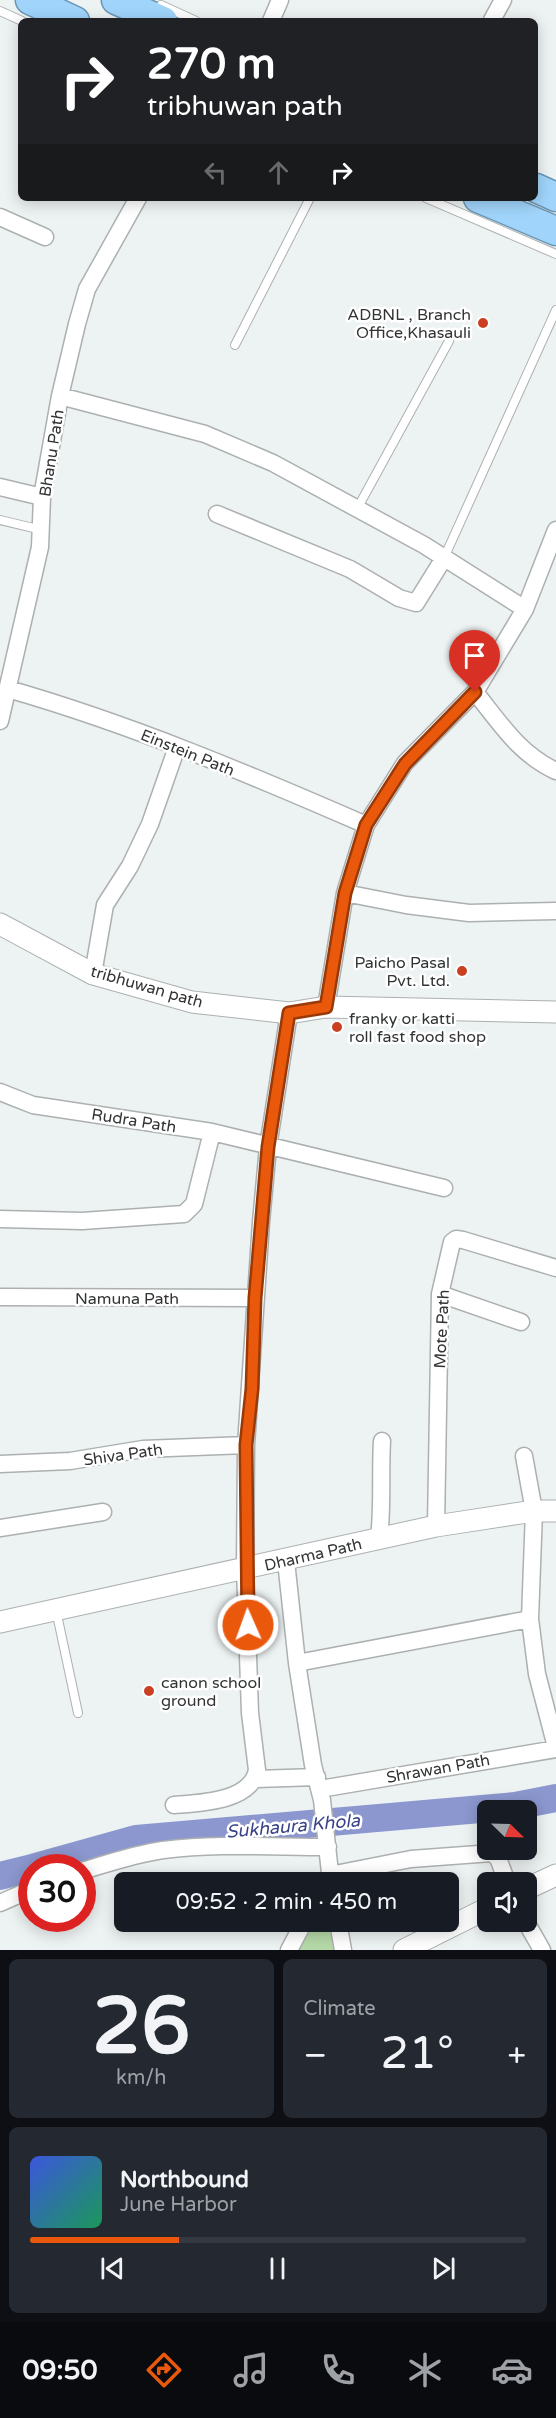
<!DOCTYPE html>
<meta charset="utf-8">
<style>
:root{--surface:#171b24;--page:#242831;--text:#f1f3f6;--muted:#9ea1a6;--line:#363941;--accent:#ea580c}
body{margin:0;font-family:"Varela Round",sans-serif;background:var(--page);color:var(--text);height:100vh;display:flex;flex-direction:column;font-size:22px;white-space:nowrap}
*{box-sizing:border-box;margin:0}
p{font-size:20px;color:var(--muted)}
.icon{flex:none;width:33px;height:33px;fill:none;stroke:currentColor;stroke-width:2;stroke-linecap:round;stroke-linejoin:round}
.map{position:relative;height:1950px;overflow:hidden}
.drawer{display:flex;flex-direction:column;gap:9px;padding:9px;background:#0d0f14;flex:1}
.drawer>*{flex:none}
.top-card{position:absolute;left:18px;top:18px;width:520px;height:183px;border-radius:9px;box-shadow:0 3px 15px #0003;background:#202124;color:#fff;overflow:hidden}
.needle{width:39px;rotate:113deg}
.buttons{position:absolute;left:477px;top:1800px;display:grid;gap:12px}
.buttons a{display:grid;place-items:center;width:60px;height:60px;border-radius:9px;background:var(--surface);box-shadow:0 3px 15px #0003;font-size:30px}
.speed{position:absolute;left:18px;top:1854px;display:flex;gap:12px;font-size:30px;font-weight:700;text-align:center}
.speed>*{display:grid;place-content:center;width:78px;height:78px;border-radius:50%;background:var(--surface);box-shadow:0 3px 15px #0003;line-height:1}
.speed .limit{border:9px solid #d22;background:#fff;color:#111}
.pin{position:absolute;display:grid;place-items:center;width:51px;height:51px;color:#fff;margin:-62px -26px;border-radius:50% 50% 50% 0;rotate:-45deg;box-shadow:0 0 6px #0007}
.pin .icon{rotate:45deg}
.me{position:absolute;width:66px;margin:-33px;rotate:358deg;stroke-linejoin:round;filter:drop-shadow(0 0 4px #0008)}
.turn{display:flex;align-items:center;gap:21px;height:126px;padding:0 30px;font-size:27px}
.turn .icon{width:78px;height:78px;stroke-width:2.5}
.turn b{display:block;font-size:42px;line-height:51px}
.lanes{display:flex;align-items:center;height:57px;padding:0 30px;background:#0003;justify-content:center;gap:30px;direction:ltr}
.lanes .off{opacity:.35}
.big{font-size:45px;font-weight:600;line-height:1.1}
.drawer .widget{flex:1;display:flex;flex-direction:column;justify-content:center;gap:9px;min-width:0;padding:0 21px;border-radius:9px;background:var(--page)}
.drawer .dial{align-items:center;gap:0}
.dial b{font-size:78px;line-height:1}
.song{display:flex;align-items:center;gap:18px}
.cover{width:72px;height:72px;border-radius:9px;background:linear-gradient(135deg,hsl(230 70% 55%),hsl(150 70% 35%))}
.played{height:6px;border-radius:3px;background:linear-gradient(90deg,var(--accent) 30%,var(--line) 30%)}
.keys{display:flex;justify-content:space-around;direction:ltr}
.heat{display:flex;justify-content:space-between;align-items:center;font-size:33px;direction:ltr}
.drawer .tiles{flex:1;display:grid;gap:9px;grid-template-columns:1fr 1fr}
.widget:last-child{grid-column:span 2}
.trip{position:absolute;left:114px;top:1872px;width:345px;height:60px;border-radius:9px;background:var(--surface);box-shadow:0 3px 15px #0003;font-weight:600;line-height:60px;text-align:center}
.tabs{display:flex;height:96px;justify-content:space-around;align-items:center;background:#090b0e;color:var(--muted)}
.tabs .icon{width:42px;height:42px}
.tabs .on{color:var(--accent)}
.tabs b{font-size:27px;color:var(--text)}
.map>svg:first-child{display:block}
.green{fill:#b5d9a7}
.lines{fill:none;stroke-linecap:round;stroke-linejoin:round}
.river{stroke:#8b97ce;stroke-width:28}
.service-casing{stroke:#acb0b1;stroke-width:10}
.minor-casing{stroke:#acb0b1;stroke-width:19}
.tertiary-casing{stroke:#acb0b1;stroke-width:23}
.trunk-casing{stroke:#6b96b3;stroke-width:31}
.service{stroke:#fff;stroke-width:8}
.minor{stroke:#fff;stroke-width:16}
.tertiary{stroke:#fff;stroke-width:21}
.trunk{stroke:#a0d4fa;stroke-width:28}
.route-casing{stroke:#983908;stroke-width:15}
.route{stroke:#ea580c;stroke-width:10}
.poi-dot{fill:#cb4022;stroke:#fff;stroke-width:2}
.labels{text-anchor:middle;stroke-width:5;stroke-linejoin:round;paint-order:stroke}
.poi-label{font-size:16px;fill:#323434;stroke:#fff;text-anchor:end}
.street-label{font-size:16px;fill:#323434;stroke:#fff}
.water-label{font-size:18px;font-style:italic;fill:#394286;stroke:#fff}
</style>
<div class="map">
<svg width="556" height="1950" viewBox="0 0 556 1950">
<rect width="100%" height="100%" fill="#edf2f3"/>
<path class="green" d="M 303,1922 L 338,1922 L 343,1950 L 289,1950 Z"/>
<g class="lines">
<path class="river" d="M 32,1868 L 136,1839 L 515,1806 L 556,1798
M 0,1876 L 32,1868"/>
<g class="service-casing">
<path id="service" d="M 161,5 L 196,21
M 0,11 L 22,21
M 426,198 L 556,254
M 235,345 L 310,198
M 357,509 L 449,341
M 0,520 L 42,530
M 444,558 L 556,310
M 56,1610 L 78,1713"/>
</g>
<g class="minor-casing">
<path id="minor" d="M 492,20 L 503,0
M 271,21 L 280,0
M 0,217 L 45,237
M 60,396 L 205,434 L 273,463 L 424,545 L 525,609
M 0,487 L 42,497
M 217,514 L 350,569 L 399,598 L 416,603 L 444,558
M 8,689 C 130,724 249,774 366,825
M 475,692 C 500,723 519,754 556,771
M 0,721 L 40,547 L 42,497 L 60,396 L 77,324 L 87,289 L 138,198
M 345,893 L 406,905 L 469,913 L 556,911
M 93,974 L 105,905 L 130,866 L 150,824 L 177,747
M 326,1007 L 345,893 L 366,825 L 405,763 L 475,692 L 525,609 L 556,530
M 0,1092 L 33,1105 L 212,1132 L 444,1188
M 0,1219 L 82,1221 L 184,1214 L 194,1204 L 212,1132
M 440,1294 L 521,1322
M 0,1297 L 255,1298
M 524,1456 L 534,1511 L 530,1619 L 537,1674 L 556,1747
M 0,1464 L 70,1461 L 143,1449 L 246,1445
M 436,1526 L 440,1294 L 452,1242 L 456,1239 L 463,1240 L 556,1268
M 0,1528 L 103,1512
M 379,1538 C 383,1505 380,1474 382,1441
M 286,1561 L 297,1663 L 313,1765 L 322,1800 L 331,1882
M 297,1663 L 530,1619
M 256,1779 L 317,1777
M 320,1789 L 556,1749
M 174,1805 C 199,1803 251,1802 257,1770 L 250,1713 L 245,1569 L 246,1445 L 261,1222 L 268,1147 L 289,1013
M 82,1871 C 109,1863 135,1854 163,1850 C 217,1843 274,1847 328,1847
M 326,1882 L 330,1875 L 411,1859 L 492,1853 L 498,1858 L 507,1882
M 0,1903 L 32,1889
M 338,1922 L 343,1950
M 526,1922 L 542,1950
M 289,1950 L 304,1922"/>
</g>
<g class="tertiary-casing">
<path id="tertiary" d="M 0,924 L 93,974 L 192,1002 L 289,1013 L 326,1007 L 556,1012
M 0,1622 L 436,1526 L 534,1511 L 556,1511
M 526,1889 L 556,1875
M 404,1950 L 488,1908"/>
</g>
<g class="trunk-casing">
<path id="trunk" d="M 30,0 L 75,21
M 116,0 L 163,21
M 536,188 L 556,197
M 478,198 L 556,231"/>
</g>
<use href="#service" class="service"/>
<use href="#minor" class="minor"/>
<use href="#tertiary" class="tertiary"/>
<use href="#trunk" class="trunk"/>
</g>
<g class="lines">
<g class="route-casing">
<path id="route" d="M 248,1625 L 246,1445 L 252,1389 L 255,1298 L 268,1147 L 289,1013 L 326,1007 L 345,893 L 366,825 L 405,764 L 475,692"/>
</g>
<use href="#route" class="route"/>
</g>
<g class="poi-dot">
<circle cx="483" cy="323" r="6"/>
<circle cx="462" cy="971" r="6"/>
<circle cx="337" cy="1027" r="6"/>
<circle cx="149" cy="1691" r="6"/>
</g>
<g class="labels">
<g class="poi-label">
<text x="471" y="320">ADBNL , Branch<tspan x="471" dy="18">Office,Khasauli</tspan></text>
<text x="450" y="968">Paicho Pasal<tspan x="450" dy="18">Pvt. Ltd.</tspan></text>
<text x="349" y="1024" text-anchor="start">franky or katti<tspan x="349" dy="18">roll fast food shop</tspan></text>
<text x="161" y="1688" text-anchor="start">canon school<tspan x="161" dy="18">ground</tspan></text>
</g>
<g class="street-label">
<text transform="translate(51 453) rotate(-81)" y="6">Bhanu Path</text>
<text transform="translate(188 752) rotate(22)" y="6">Einstein Path</text>
<text transform="translate(147 986) rotate(16)" y="6">tribhuwan path</text>
<text transform="translate(134 1120) rotate(9)" y="6">Rudra Path</text>
<text x="127" y="1304">Namuna Path</text>
<text transform="translate(441 1329) rotate(-87)" y="6">Mote Path</text>
<text transform="translate(123 1454) rotate(-8)" y="6">Shiva Path</text>
<text transform="translate(313 1554) rotate(-13)" y="6">Dharma Path</text>
<text transform="translate(438 1768) rotate(-10)" y="6">Shrawan Path</text>
</g>
<g class="water-label">
<text transform="translate(293 1826) rotate(-5)" y="6">Sukhaura Khola</text>
</g>
</g>
</svg>
<div class="buttons">
<a><svg class="needle" viewBox="-14 -14 28 28"><path d="M0-13l5 13h-10z" fill="#e53935"/><path d="M0 13l5-13h-10z" fill="#9ea1a6"/></svg></a>
<a><svg class="icon" aria-label="sound" viewBox="0 0 24 24"><path d="M4 9h4l5-4v14l-5-4H4zM17 9q2 3 0 6"/></svg></a>
</div>
<div class="speed"><div class="limit">30</div></div>
<div class="pin" style="left:475px;top:692px;background:#d93025"><svg class="icon" aria-label="arrive" viewBox="0 0 24 24"><path d="M6 21V4h12l-3 4 3 4H6"/></svg></div>
<svg class="me" style="left:248px;top:1625px" viewBox="-20 -20 40 40"><circle r="17" fill="#ea580c" stroke="#fff" stroke-width="3"/><path d="M0-11L8 9 0 5-8 9z" fill="#fff"/></svg>
<div class="trip">09:52 · 2 min · 450 m</div>
<div class="top-card">
<div class="turn"><svg class="icon" aria-label="right" viewBox="0 0 24 24"><path d="M7 20v-9h11M14 6l5 5-5 5"/></svg><div><b>270 m</b>tribhuwan path</div></div>
<div class="lanes"><svg class="icon off" aria-label="left" viewBox="0 0 24 24"><path d="M17 20v-9H6M10 6l-5 5 5 5"/></svg><svg class="icon off" aria-label="ahead" viewBox="0 0 24 24"><path d="M12 20V5M6 11l6-6 6 6"/></svg><svg class="icon" aria-label="right" viewBox="0 0 24 24"><path d="M7 20v-9h11M14 6l5 5-5 5"/></svg></div>
</div>
</div>
<section class="drawer">
<div class="tiles">
<div class="widget dial"><b>26</b><p>km/h</p></div>
<div class="widget"><p>Climate</p>
<div class="heat"><a>−</a><b class="big">21°</b><a>+</a></div>
</div>
<div class="widget">
<div class="song"><i class="cover"></i><div><b>Northbound</b><p>June Harbor</p></div></div>
<div class="played"></div>
<div class="keys"><svg class="icon" aria-label="previous" viewBox="0 0 24 24"><path d="M18 5L8 12l10 7zM5 5v14"/></svg><svg class="icon" aria-label="pause" viewBox="0 0 24 24"><path d="M8 5v14M16 5v14"/></svg><svg class="icon" aria-label="next" viewBox="0 0 24 24"><path d="M6 5l10 7-10 7zM19 5v14"/></svg></div>
</div>
</div>
</section>
<nav class="tabs">
<b>09:50</b>
<svg class="icon on" aria-label="directions" viewBox="0 0 24 24"><path d="M12 3l9 9-9 9-9-9zM9 14v-3h6M13 9l2 2-2 2"/></svg>
<svg class="icon" aria-label="music" viewBox="0 0 24 24"><path d="M9 18V5l10-2v13"/><circle cx="6" cy="18" r="3"/><circle cx="16" cy="16" r="3"/></svg>
<svg class="icon" aria-label="phone" viewBox="0 0 24 24"><path d="M5 4h4l2 5-3 2q2 4 5 5l2-3 5 2v4C11 20 4 13 5 4z"/></svg>
<svg class="icon" aria-label="climate" viewBox="0 0 24 24"><path d="M12 3v18M4 7l16 10M4 17L20 7"/></svg>
<svg class="icon" aria-label="car" viewBox="0 0 24 24"><path d="M5 17H2v-5l4-1 3-4h7l3 4 3 1v5h-3M9 17h6M6 11h13"/><circle cx="7" cy="17" r="2"/><circle cx="17" cy="17" r="2"/></svg>
</nav>
